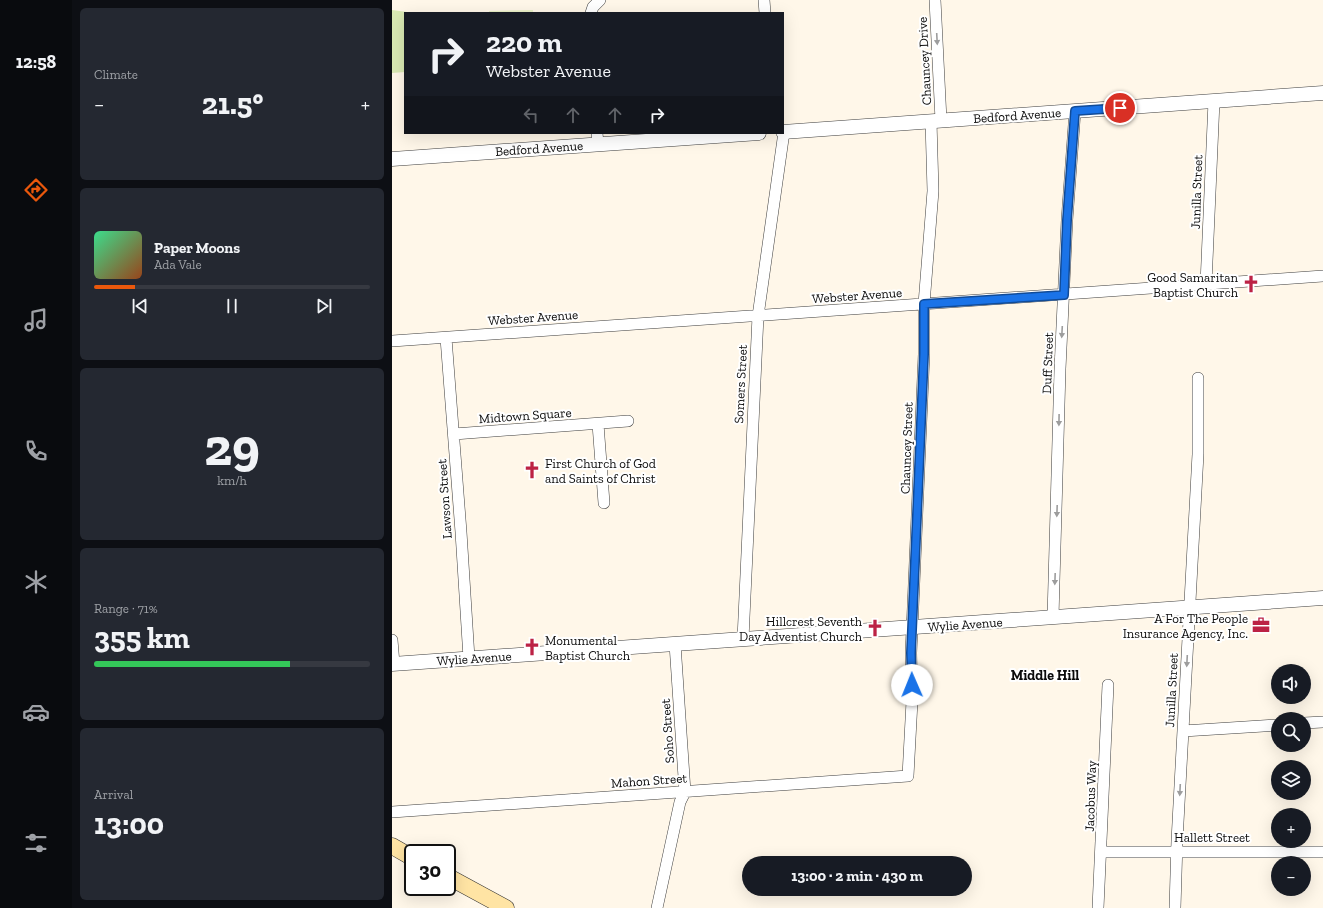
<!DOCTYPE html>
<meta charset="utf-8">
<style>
:root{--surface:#171b24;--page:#242831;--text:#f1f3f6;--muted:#9ea1a6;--line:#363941;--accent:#ea580c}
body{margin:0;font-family:"Zilla Slab",serif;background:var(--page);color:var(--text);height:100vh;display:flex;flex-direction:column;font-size:15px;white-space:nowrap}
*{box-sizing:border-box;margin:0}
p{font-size:13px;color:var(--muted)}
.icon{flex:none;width:22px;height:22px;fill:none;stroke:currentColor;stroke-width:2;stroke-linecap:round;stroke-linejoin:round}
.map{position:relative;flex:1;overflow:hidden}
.drawer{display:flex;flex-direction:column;gap:8px;padding:8px;background:#0d0f14;width:320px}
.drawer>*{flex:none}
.top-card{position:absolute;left:12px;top:12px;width:380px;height:122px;border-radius:0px;box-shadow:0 4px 16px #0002;background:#171b24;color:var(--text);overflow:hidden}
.buttons{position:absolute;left:879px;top:664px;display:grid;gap:8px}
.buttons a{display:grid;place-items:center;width:40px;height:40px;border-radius:50%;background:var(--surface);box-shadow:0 4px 16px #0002;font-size:20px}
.speed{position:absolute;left:12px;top:844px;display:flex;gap:8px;font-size:20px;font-weight:700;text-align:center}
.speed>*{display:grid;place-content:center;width:52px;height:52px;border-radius:50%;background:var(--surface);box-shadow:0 4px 16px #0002;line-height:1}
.speed .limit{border:2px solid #111;border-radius:6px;background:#fff;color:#111}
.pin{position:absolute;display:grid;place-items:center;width:34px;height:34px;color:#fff;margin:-17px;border:2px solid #fff;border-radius:50%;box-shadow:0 1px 4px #0007}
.me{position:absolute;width:44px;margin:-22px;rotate:359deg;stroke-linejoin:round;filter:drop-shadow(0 0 3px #0008)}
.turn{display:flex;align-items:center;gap:14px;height:84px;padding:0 16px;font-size:18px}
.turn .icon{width:52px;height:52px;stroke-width:2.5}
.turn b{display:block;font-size:28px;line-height:34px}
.lanes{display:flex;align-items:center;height:38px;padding:0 16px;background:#0003;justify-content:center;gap:20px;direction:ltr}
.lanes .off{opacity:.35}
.big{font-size:30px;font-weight:800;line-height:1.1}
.drawer .tile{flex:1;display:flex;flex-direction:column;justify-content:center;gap:6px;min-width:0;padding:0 14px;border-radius:6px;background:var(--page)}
.drawer .dial{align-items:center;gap:0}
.dial b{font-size:52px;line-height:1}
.song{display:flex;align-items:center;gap:12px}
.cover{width:48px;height:48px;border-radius:6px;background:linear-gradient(135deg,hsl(150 70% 55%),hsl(20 70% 35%))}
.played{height:4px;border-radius:2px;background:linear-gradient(90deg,var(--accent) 15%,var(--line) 15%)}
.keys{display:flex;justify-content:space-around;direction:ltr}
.heat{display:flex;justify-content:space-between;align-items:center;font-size:22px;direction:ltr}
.charge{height:6px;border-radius:3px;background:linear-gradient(90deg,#34c759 71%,var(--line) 0)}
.trip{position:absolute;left:350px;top:856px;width:230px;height:40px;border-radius:20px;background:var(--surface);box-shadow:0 4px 16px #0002;font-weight:800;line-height:40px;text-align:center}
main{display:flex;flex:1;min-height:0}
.tabs{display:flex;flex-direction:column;width:72px;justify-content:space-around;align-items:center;background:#090b0e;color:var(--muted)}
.tabs .icon{width:28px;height:28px}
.tabs .current{color:var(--accent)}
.tabs b{font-size:18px;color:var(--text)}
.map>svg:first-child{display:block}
.green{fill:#d9e9b3}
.pitch{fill:#e9f0c5}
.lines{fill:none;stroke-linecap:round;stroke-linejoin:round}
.minor-casing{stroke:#3e3e3e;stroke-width:12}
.tertiary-casing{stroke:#3e3e3e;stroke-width:15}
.secondary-casing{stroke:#2d2d2d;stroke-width:17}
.minor{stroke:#fff;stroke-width:11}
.tertiary{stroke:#fff;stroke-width:14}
.secondary{stroke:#ffe4a4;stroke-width:16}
.oneway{fill:#9d9d9d}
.route-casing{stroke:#114b97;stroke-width:10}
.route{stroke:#1a73e8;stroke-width:7}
.labels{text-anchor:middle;stroke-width:4;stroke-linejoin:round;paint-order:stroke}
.street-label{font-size:13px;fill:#0b0b0b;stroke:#fff}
.poi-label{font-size:13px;fill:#0b0b0b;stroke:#fff;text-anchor:end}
.neighbourhood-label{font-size:14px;font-weight:bold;fill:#0b0b0b;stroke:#fff}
</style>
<main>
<nav class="tabs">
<b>12:58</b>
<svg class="icon current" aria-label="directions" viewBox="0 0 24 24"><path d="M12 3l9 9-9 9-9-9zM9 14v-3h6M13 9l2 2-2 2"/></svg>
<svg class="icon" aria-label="music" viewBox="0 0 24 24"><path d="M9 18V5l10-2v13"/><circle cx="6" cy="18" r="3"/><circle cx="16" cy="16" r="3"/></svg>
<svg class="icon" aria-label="phone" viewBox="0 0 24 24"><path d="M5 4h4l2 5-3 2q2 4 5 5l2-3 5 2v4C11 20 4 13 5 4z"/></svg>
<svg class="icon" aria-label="climate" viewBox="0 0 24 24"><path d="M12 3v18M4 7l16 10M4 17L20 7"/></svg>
<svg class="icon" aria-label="car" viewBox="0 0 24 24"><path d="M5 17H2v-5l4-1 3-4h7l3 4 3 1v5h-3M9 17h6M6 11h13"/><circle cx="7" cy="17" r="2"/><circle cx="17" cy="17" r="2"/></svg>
<svg class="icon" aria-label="filters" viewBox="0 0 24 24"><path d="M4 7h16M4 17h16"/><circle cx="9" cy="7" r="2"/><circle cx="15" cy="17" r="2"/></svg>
</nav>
<section class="drawer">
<div class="tile"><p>Climate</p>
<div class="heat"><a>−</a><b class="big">21.5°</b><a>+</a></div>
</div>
<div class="tile">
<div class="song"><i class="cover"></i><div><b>Paper Moons</b><p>Ada Vale</p></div></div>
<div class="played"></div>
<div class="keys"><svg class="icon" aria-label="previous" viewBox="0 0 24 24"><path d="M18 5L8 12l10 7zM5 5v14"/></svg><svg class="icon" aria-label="pause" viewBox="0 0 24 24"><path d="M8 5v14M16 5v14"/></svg><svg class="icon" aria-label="next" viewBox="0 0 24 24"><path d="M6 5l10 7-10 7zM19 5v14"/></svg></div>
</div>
<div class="tile dial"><b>29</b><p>km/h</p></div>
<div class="tile"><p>Range · 71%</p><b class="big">355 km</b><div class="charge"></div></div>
<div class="tile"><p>Arrival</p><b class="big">13:00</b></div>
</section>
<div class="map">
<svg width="931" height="908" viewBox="0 0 931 908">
<rect width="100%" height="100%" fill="#fff7e9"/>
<path class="green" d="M 0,10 L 23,13 L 13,13 L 13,72 L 0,73 Z"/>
<path class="pitch" d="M 141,10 L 141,13 L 97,13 L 97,11 Z"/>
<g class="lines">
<g class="minor-casing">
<path id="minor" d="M 372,0 L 373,13
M 543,0 L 549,120
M 199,13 L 201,7 L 208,0
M 205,133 L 206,144
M 814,284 L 822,101
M 54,338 L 69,532 L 77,658
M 0,341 L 931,276
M 206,424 L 212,503
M 62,434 L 236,421
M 661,617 L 668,369 L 675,220 L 683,111
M 351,639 L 366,316 L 392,132
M 0,640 L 2,664
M 912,723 L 931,722
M 791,731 L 886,725
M 0,812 L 516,776 L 520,701 L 519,653 L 532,354 L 532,304 L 541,191 L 539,121
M 709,852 L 931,852
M 265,908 L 288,802 L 293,792 L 283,644
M 706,908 L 716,685
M 783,908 L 785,841 L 806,454 L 806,378"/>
</g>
<g class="tertiary-casing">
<path id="tertiary" d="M 391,132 L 931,93
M 0,159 L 367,133
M 0,664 L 931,598"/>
</g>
<g class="secondary-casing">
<path id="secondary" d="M 0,846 L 21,858
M 55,876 L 114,908"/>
</g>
<use href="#minor" class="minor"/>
<use href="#tertiary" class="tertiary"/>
<use href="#secondary" class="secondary"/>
</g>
<defs><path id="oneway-solid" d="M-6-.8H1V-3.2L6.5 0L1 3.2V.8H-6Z"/></defs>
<g class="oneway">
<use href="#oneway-solid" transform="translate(545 39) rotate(87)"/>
<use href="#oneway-solid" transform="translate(670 332) rotate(93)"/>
<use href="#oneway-solid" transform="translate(667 420) rotate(91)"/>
<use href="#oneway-solid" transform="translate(665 511) rotate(92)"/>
<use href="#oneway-solid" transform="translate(663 579) rotate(92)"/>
<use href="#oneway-solid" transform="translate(795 661) rotate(93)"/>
<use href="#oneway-solid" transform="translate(788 790) rotate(93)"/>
</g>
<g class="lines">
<g class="route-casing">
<path id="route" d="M 520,685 L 519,653 L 532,354 L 532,304 L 672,295 L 675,220 L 683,111 L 728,108"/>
</g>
<use href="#route" class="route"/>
</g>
<defs>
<g id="church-bare" transform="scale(1.38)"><path d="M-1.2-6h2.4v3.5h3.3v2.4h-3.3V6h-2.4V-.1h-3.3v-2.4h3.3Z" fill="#bc2245" stroke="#fff" stroke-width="2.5" paint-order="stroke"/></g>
<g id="office-bare" transform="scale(1.38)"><path d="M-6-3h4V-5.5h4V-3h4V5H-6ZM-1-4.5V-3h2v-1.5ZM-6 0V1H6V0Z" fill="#bc2245" stroke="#fff" stroke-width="2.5" paint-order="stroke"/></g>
</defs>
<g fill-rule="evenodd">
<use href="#church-bare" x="859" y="284"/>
<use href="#church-bare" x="140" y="470"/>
<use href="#office-bare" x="869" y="625"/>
<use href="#church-bare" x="483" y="628"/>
<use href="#church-bare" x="140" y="647"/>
</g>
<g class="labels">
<g class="street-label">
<text transform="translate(532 61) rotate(-93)" y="5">Chauncey Drive</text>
<text transform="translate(625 115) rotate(-4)" y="5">Bedford Avenue</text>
<text transform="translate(147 148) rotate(-4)" y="5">Bedford Avenue</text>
<text transform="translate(804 192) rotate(-88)" y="5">Junilla Street</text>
<text transform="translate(465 295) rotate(-4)" y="5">Webster Avenue</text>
<text transform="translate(141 317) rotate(-4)" y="5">Webster Avenue</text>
<text transform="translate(655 363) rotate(-88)" y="5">Duff Street</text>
<text transform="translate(348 384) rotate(-87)" y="5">Somers Street</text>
<text transform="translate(133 415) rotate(-4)" y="5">Midtown Square</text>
<text transform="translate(514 448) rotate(-88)" y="5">Chauncey Street</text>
<text transform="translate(52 499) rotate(-94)" y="5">Lawson Street</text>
<text transform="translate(573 624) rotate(-4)" y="5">Wylie Avenue</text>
<text transform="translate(82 658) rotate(-4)" y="5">Wylie Avenue</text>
<text transform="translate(779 690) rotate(-87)" y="5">Junilla Street</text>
<text transform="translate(275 731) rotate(-94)" y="5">Soho Street</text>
<text transform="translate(257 780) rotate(-4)" y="5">Mahon Street</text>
<text transform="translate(698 796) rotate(-88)" y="5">Jacobus Way</text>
<text x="820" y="842">Hallett Street</text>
</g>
<g class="poi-label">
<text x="846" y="282">Good Samaritan<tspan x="846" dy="15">Baptist Church</tspan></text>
<text x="153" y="468" text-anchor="start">First Church of God<tspan x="153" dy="15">and Saints of Christ</tspan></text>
<text x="856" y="623">A For The People<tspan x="856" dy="15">Insurance Agency, Inc.</tspan></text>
<text x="470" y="626">Hillcrest Seventh<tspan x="470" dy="15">Day Adventist Church</tspan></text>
<text x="153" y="645" text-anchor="start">Monumental<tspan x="153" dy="15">Baptist Church</tspan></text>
</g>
<g class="neighbourhood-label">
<text x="653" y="680">Middle Hill</text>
</g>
</g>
</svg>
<div class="buttons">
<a><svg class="icon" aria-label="sound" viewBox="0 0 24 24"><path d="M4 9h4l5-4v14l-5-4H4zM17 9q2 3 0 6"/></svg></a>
<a><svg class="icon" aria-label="search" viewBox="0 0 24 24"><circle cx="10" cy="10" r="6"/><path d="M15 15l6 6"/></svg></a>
<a><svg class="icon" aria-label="layers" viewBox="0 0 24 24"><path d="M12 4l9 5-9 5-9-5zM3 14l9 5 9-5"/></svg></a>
<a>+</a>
<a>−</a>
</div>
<div class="speed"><div class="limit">30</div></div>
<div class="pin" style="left:728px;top:108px;background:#d93025"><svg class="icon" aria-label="arrive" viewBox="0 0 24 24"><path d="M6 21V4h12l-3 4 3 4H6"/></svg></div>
<svg class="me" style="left:520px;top:685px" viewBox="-20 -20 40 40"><circle r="19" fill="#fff"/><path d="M0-13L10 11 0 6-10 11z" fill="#1a73e8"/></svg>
<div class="trip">13:00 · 2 min · 430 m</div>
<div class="top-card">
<div class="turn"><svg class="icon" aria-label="right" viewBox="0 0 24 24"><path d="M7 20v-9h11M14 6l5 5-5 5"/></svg><div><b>220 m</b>Webster Avenue</div></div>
<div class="lanes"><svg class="icon off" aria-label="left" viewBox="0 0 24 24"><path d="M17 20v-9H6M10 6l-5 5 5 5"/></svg><svg class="icon off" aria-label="ahead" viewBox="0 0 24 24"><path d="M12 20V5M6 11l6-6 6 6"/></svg><svg class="icon off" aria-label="ahead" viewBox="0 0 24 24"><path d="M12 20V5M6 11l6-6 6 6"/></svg><svg class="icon" aria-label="right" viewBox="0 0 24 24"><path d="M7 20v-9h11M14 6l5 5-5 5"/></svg></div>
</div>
</div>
</main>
